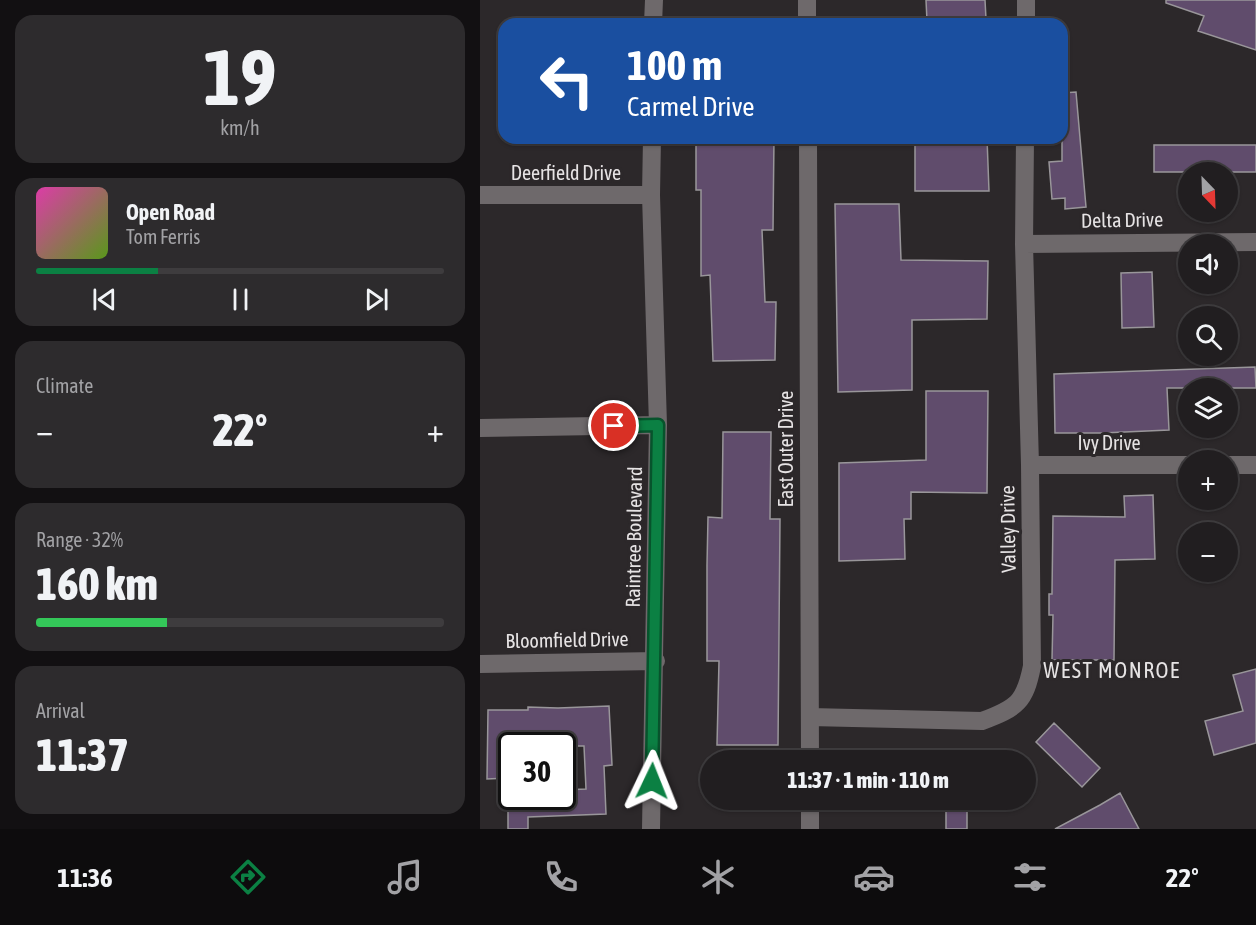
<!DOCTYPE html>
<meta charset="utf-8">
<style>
:root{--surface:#211e20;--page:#2d2b2d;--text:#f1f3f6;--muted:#a2a2a5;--line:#3e3c3e;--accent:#0b8043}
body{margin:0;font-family:"Asap Condensed",sans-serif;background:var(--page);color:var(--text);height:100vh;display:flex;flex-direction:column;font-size:22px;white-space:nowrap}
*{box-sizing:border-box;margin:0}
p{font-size:20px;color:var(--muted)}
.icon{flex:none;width:33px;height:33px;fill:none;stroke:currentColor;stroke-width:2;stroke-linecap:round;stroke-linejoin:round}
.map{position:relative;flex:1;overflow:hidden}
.drawer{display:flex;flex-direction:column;gap:15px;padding:15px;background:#121012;width:480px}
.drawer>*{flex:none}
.guide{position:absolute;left:18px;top:18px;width:570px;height:126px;border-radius:18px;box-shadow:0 2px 4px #0004,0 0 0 2px var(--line);background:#1a4fa0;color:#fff;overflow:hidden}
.needle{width:39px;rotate:157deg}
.tools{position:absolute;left:698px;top:162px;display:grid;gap:12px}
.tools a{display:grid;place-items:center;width:60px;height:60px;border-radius:50%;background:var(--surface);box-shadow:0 2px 4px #0004,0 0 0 2px var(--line);font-size:30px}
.speed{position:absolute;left:18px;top:732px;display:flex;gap:12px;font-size:30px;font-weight:700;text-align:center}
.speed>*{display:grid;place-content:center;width:78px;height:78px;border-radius:50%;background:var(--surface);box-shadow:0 2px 4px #0004,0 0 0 2px var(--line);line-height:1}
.speed .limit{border:3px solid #111;border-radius:9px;background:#fff;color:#111}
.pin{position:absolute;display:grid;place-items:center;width:51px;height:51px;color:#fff;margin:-26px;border:3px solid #fff;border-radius:50%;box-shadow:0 2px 6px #0007}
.me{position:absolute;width:66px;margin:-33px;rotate:2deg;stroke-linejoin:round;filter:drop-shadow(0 0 4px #0008)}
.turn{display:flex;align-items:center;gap:21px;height:126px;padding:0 30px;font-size:27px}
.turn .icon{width:78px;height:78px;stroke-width:2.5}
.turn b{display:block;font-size:42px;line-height:51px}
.big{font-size:45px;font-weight:800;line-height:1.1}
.drawer .card{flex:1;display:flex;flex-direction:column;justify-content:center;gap:9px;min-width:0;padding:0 21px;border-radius:18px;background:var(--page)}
.drawer .dial{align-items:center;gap:0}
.dial b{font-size:78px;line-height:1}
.song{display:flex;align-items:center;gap:18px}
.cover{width:72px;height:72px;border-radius:9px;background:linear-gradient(135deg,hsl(320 70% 55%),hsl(90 70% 35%))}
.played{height:6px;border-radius:3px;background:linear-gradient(90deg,var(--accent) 30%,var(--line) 30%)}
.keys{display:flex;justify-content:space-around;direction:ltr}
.heat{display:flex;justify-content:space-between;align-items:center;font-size:33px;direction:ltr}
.charge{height:9px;border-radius:4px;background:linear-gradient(90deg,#34c759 32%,var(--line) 0)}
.trip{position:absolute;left:220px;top:750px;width:336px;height:60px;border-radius:30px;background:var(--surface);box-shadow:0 2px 4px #0004,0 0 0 2px var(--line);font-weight:800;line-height:60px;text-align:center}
.tab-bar{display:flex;height:96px;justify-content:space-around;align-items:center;background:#0d0c0d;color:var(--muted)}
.tab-bar .icon{width:42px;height:42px}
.tab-bar .active{color:var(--accent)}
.tab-bar b{font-size:27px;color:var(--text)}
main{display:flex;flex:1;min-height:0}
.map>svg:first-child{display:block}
.building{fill:#604c6c;stroke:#99969a;stroke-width:1.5}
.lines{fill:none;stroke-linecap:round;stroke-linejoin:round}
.minor{stroke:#6e696b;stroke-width:18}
.route-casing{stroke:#07532c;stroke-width:15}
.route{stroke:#0b8043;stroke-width:10}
.labels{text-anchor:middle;stroke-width:6;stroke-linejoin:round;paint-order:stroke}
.street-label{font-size:20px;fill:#e6e3e4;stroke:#2c282a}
.quarter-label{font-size:22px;letter-spacing:1.5px;fill:#e6e3e4;stroke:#2c282a}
</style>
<main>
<section class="drawer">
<div class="card dial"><b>19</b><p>km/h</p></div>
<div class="card">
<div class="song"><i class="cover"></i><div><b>Open Road</b><p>Tom Ferris</p></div></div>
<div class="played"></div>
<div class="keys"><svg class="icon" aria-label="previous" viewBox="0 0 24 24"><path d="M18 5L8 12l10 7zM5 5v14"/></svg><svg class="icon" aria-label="pause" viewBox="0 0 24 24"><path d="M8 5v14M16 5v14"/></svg><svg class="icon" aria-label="next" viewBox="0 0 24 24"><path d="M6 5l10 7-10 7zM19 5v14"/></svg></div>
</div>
<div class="card"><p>Climate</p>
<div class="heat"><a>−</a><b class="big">22°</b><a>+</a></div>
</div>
<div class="card"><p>Range · 32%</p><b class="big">160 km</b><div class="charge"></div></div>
<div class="card"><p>Arrival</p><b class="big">11:37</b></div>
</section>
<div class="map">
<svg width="776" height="829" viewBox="0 0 776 829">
<rect width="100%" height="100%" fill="#2c282a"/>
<path class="building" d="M 446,0 L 505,0 L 506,19 L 447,21 Z
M 686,0 L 776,0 L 776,50 L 718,31 L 724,16 L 686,3 Z
M 596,92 L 606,207 L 585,209 L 585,198 L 572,199 L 569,162 L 582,161 L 582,93 Z
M 216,138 L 294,138 L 293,230 L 282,230 L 285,302 L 296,302 L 295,360 L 233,361 L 230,275 L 221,276 L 221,190 L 216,190 Z
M 435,138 L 507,138 L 509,191 L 435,191 Z
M 674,145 L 776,145 L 776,172 L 674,172 Z
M 355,204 L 419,204 L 421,260 L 508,261 L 507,319 L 432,320 L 432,390 L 358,392 Z
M 672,272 L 674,327 L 642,328 L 641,273 Z
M 775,367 L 776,388 L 687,388 L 689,430 L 622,433 L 575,433 L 574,374 Z
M 446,391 L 508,391 L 507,493 L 431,492 L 431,519 L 424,519 L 425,559 L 359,561 L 359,463 L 446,460 Z
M 243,432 L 291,432 L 290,519 L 300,519 L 298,745 L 237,745 L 239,661 L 227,661 L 227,565 L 228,517 L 242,518 Z
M 673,495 L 675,559 L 635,560 L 634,660 L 572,660 L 573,615 L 569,615 L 569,594 L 572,594 L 573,516 L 645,517 L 644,496 Z
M 776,669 L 776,743 L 734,755 L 725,721 L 763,711 L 753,675 Z
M 129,706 L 132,765 L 124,766 L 126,814 L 48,817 L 48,829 L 28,829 L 28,796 L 82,796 L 82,790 L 106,789 L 104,746 L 28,746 L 28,778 L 7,779 L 8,710 L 48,710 L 48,707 L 78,708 Z
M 574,723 L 620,768 L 602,787 L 556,742 Z
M 640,793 L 659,829 L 575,829 L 620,805 Z
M 466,800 L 487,800 L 487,829 L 466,829 Z"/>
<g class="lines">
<path class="minor" d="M 327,0 L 327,24
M 173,24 L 174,0
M 546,24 L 546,0
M 328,138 L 330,760
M 0,195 L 171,195
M 544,244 L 776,242
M 0,428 L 178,425
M 550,465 L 708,465
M 747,465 L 776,465
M 0,664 L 176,661
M 330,717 L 502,721 C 537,708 545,702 552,666 L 550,465 L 544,244 L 545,138
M 330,800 L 330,829
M 171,829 L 178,425 L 171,195 L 172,138"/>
</g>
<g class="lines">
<g class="route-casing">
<path id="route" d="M 134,426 L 178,425 L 172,781"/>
</g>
<use href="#route" class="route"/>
</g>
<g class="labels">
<g class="street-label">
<text x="86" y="180">Deerfield Drive</text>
<text transform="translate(642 220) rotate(-1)" y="7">Delta Drive</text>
<text x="629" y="450">Ivy Drive</text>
<text transform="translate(306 449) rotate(-90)" y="7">East Outer Drive</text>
<text transform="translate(528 529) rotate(-91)" y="7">Valley Drive</text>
<text transform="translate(154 537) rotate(-89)" y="7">Raintree Boulevard</text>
<text transform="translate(87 640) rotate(-1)" y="7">Bloomfield Drive</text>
</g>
<g class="quarter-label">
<text x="632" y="678">WEST MONROE</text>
</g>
</g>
</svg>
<div class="tools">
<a><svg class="needle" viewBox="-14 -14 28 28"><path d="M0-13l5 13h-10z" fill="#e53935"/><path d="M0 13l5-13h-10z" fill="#a2a2a5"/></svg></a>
<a><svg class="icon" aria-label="sound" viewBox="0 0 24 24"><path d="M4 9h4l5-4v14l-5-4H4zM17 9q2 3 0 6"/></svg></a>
<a><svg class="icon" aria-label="search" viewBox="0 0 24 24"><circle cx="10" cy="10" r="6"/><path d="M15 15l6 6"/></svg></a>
<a><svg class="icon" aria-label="layers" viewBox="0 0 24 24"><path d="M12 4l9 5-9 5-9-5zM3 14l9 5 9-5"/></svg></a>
<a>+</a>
<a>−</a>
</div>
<div class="speed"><div class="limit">30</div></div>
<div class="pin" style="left:134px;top:426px;background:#d93025"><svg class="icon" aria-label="arrive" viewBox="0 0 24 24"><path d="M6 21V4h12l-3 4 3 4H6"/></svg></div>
<svg class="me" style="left:172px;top:781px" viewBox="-20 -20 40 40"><path d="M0-17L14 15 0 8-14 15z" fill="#0b8043" stroke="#fff" stroke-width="4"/></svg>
<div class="trip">11:37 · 1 min · 110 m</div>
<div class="guide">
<div class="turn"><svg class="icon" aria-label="left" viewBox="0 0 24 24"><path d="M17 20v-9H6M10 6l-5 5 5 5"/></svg><div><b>100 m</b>Carmel Drive</div></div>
</div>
</div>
</main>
<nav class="tab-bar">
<b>11:36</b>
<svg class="icon active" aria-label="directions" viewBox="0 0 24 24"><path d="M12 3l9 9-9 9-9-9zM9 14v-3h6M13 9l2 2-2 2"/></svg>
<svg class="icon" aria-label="music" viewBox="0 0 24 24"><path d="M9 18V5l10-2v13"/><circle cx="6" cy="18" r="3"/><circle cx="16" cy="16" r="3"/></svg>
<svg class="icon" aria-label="phone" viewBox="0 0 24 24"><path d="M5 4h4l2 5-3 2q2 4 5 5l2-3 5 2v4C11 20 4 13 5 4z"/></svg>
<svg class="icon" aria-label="climate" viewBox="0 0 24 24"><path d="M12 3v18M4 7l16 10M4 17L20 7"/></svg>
<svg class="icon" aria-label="car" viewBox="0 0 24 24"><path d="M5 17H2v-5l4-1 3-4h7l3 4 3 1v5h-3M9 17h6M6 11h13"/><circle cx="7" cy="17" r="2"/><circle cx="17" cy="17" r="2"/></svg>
<svg class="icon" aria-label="filters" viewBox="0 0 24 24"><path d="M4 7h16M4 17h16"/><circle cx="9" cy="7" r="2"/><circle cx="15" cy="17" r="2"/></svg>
<b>22°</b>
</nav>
